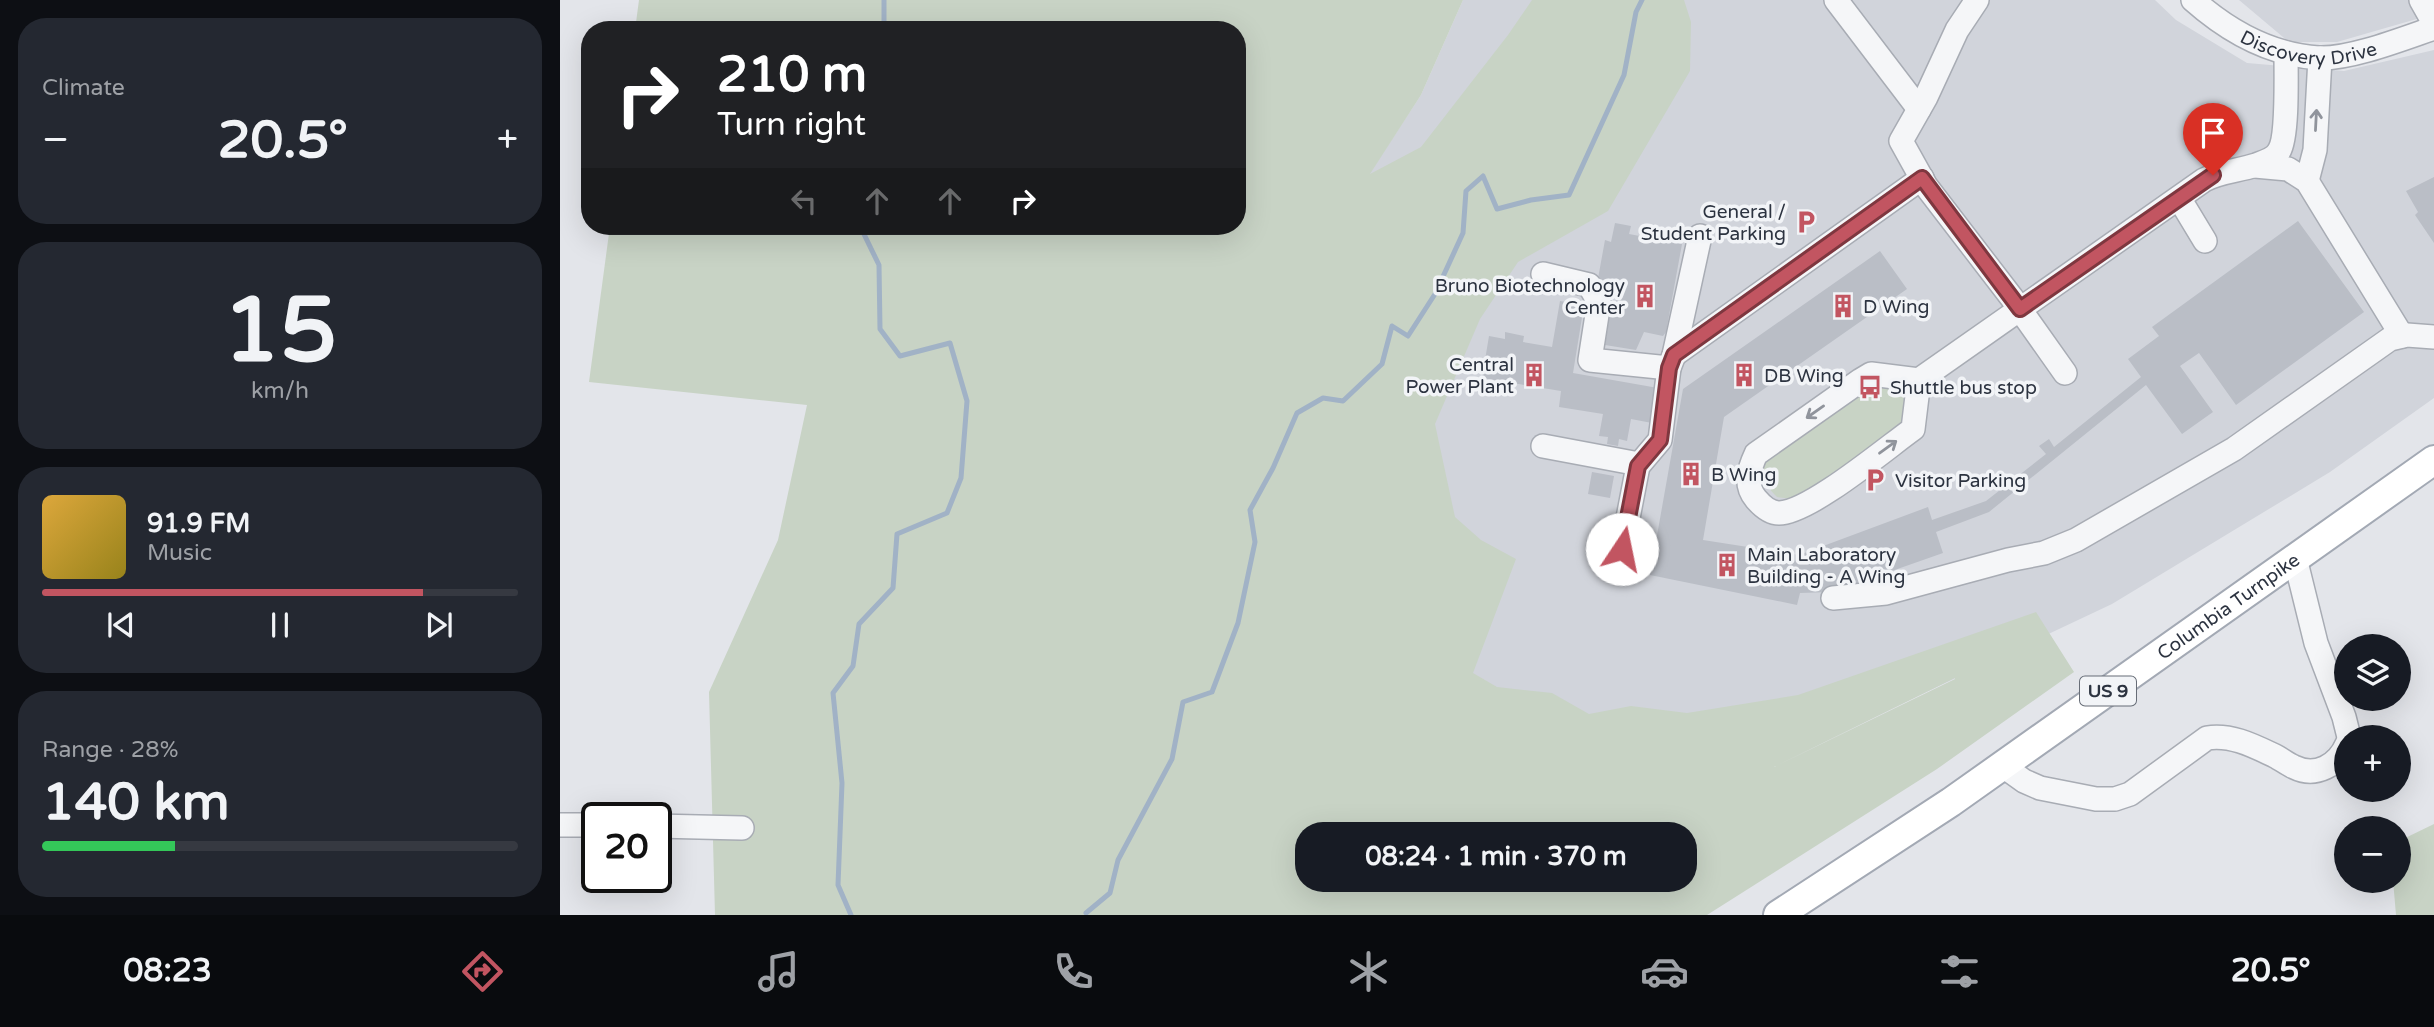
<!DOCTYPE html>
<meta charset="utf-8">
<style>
:root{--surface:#171b24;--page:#242831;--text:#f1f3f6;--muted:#9ea1a6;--line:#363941;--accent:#c25561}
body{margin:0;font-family:"Varela Round",sans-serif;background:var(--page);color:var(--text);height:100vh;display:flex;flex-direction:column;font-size:26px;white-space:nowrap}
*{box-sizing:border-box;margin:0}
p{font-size:23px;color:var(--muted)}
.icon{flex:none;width:38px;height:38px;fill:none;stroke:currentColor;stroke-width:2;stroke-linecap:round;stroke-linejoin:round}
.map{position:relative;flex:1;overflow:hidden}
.details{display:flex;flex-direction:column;gap:18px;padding:18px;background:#0d0f14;width:560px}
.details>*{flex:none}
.top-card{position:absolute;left:21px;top:21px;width:665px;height:214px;border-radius:28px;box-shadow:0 7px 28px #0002;background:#202124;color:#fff;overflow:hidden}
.controls{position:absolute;left:1774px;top:634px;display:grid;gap:14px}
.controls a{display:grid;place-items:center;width:77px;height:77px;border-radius:50%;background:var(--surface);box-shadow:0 7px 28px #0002;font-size:35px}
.speed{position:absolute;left:21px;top:802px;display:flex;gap:14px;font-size:35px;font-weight:700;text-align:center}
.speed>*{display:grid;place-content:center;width:91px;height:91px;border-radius:50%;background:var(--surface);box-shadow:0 7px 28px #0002;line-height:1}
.speed .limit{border:4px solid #111;border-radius:10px;background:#fff;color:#111}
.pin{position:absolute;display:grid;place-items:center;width:60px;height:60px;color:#fff;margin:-72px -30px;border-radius:50% 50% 50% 0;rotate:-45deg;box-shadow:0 0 7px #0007}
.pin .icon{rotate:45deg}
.me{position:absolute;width:77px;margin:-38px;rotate:11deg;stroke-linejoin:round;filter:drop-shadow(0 0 5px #0008)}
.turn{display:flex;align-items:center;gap:24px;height:147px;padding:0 21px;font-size:32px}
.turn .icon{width:91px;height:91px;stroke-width:2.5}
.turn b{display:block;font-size:49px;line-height:60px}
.lanes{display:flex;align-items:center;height:66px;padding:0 21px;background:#0003;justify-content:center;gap:35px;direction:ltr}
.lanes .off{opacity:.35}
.big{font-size:52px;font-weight:700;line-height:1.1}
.details .widget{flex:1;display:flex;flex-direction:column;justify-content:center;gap:10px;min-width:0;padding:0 24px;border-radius:28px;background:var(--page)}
.details .dial{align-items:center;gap:0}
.dial b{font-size:91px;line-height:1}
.song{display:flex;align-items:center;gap:21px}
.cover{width:84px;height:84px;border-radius:10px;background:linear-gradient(135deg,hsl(40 70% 55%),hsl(50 70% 35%))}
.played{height:7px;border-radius:4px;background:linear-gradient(90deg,var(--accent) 80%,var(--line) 80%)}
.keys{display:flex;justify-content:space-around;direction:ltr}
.heat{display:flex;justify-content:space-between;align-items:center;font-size:38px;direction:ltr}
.charge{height:10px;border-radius:5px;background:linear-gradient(90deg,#34c759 28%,var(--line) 0)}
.trip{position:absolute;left:735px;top:822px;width:402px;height:70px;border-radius:28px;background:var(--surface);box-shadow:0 7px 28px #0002;font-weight:700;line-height:70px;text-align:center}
.menu{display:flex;height:112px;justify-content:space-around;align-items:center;background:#090b0e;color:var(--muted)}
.menu .icon{width:49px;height:49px}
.menu .on{color:var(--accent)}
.menu b{font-size:32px;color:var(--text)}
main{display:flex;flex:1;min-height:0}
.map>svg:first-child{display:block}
.built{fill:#d1d4db}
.green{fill:#c8d3c5;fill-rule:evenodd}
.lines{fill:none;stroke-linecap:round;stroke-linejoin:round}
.stream{stroke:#a1b2c6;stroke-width:5}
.building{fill:#babec6}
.minor-casing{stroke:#a8acb4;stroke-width:26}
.major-casing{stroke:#a3a9b4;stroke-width:32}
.minor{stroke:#f5f6f8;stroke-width:23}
.major{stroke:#fff;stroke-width:28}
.oneway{stroke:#90949c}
.route-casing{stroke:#7e373f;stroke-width:18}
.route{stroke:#c25561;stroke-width:12}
.labels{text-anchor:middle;stroke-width:7;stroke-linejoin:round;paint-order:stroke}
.shield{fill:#f2f4f7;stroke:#676d77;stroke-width:2}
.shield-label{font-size:18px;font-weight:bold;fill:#2c3340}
.street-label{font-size:19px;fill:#2c3340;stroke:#f2f4f7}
.poi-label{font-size:19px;fill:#2c3340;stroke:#f2f4f7;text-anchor:start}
</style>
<main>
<section class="details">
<div class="widget"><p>Climate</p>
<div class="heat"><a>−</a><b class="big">20.5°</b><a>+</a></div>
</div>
<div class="widget dial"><b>15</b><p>km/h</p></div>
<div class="widget">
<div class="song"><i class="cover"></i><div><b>91.9 FM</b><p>Music</p></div></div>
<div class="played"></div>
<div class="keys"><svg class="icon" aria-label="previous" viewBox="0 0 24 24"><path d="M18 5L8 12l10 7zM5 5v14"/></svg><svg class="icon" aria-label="pause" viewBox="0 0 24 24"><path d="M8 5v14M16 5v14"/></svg><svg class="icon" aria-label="next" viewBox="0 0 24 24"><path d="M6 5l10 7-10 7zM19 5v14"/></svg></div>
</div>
<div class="widget"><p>Range · 28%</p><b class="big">140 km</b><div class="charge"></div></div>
</section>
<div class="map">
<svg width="1874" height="915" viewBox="0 0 1874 915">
<rect width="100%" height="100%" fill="#e3e5ea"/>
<path class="built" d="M 903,0 L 1595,0 L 1616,20 L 1687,63 L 1784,71 L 1874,50 L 1874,398 L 1770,472 L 1552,604 L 1290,728 L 1146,800 L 952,824 L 603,488 L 861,95 Z
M 1679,0 L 1874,0 L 1874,14 L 1777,42 L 1729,42 Z"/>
<path class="green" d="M 79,0 L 903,0 L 861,95 L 810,174 L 861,147 L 948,35 L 972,0 L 1124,0 L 1131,22 L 1130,71 L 1048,211 L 958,262 L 920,319 L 875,424 L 895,517 L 921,540 L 956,559 L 913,673 L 937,687 L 992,693 L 1029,714 L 1071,706 L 1127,713 L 1238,695 L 1476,612 L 1514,672 L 1377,769 L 1147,915 L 155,915 L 149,692 L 218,540 L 247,405 L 29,382 L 50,226 L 677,226 L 677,30 L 75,30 ZM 1395,678 L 1395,679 L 1214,767 ZM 747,835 L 1125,835 L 1125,880 L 747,880 Z
M 1312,384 C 1339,388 1350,392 1344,422 L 1250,493 L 1233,499 L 1217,497 C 1203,484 1200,472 1208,454 Z
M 1874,824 L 1874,915 L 1836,915 L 1833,880 L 1839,880 L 1839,841 Z"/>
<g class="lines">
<path class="stream" d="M 324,0 L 324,30
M 526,913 L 550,893 L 558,860 L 612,759 L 623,702 L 652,692 L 678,623 L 695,542 L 690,510 L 713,468 L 737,413 L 763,398 L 783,401 L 822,364 L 832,326 L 848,336 L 875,294 L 903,233 L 906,191 L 923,176 L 937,209 L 971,200 L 1009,195 L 1064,75 L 1076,12 L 1082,0
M 291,915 L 278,885 L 282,783 L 273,693 L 293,666 L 299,624 L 333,588 L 337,534 L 387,513 L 401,478 L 407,401 L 390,343 L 340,356 L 320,329 L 319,265 L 300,226"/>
</g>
<path class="building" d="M 1874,177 L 1874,243 L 1855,215 L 1858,212 L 1846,191 Z
M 1738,221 L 1804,312 L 1676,405 L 1639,353 L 1620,366 L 1653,412 L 1622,434 L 1586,385 L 1429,512 L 1376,532 L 1383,553 L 1272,592 L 1240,593 L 1237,605 L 1090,575 L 1123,389 L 1320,251 L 1347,289 L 1164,417 L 1143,540 L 1239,555 L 1368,507 L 1372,520 L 1426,501 L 1486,454 L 1479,446 L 1489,439 L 1494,447 L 1581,377 L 1568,359 L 1599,336 L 1592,327 Z
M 1055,223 L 1071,226 L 1069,234 L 1122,244 L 1106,332 L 1103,336 L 1084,332 L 1076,350 L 1045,345 L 1051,307 L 1055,308 L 1059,285 L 1037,284 L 1045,240 L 1051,242 Z
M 1000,301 L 1024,305 L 1013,373 L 1098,388 L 1092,423 L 1071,419 L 1067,441 L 1059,439 L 1058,446 L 1047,444 L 1048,437 L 1039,436 L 1043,414 L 999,407 L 1001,391 L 922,378 L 929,336 L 945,339 L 945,332 L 964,336 L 963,342 L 992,347 Z
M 1032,472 L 1054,476 L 1050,498 L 1028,494 Z"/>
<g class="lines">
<g class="minor-casing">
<g id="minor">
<path d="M 1276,0 L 1359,109"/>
<path d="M 1417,0 L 1397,30 L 1366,97 L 1341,141 L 1366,186 L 1452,298 L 1505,373"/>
<path id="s1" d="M 1633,0 C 1668,31 1711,55 1759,58 C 1791,59 1842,39 1874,28"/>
<path d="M 1861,0 L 1874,23"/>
<path d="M 1695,166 L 1728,169 L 1747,181 L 1842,336"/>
<path d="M 1747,181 L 1755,150 L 1760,58"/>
<path d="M 1619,198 L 1645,241"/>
<path d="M 983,274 L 1029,285 L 1039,302 L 1030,360 L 1109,368"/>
<path d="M 1114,355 L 1362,178"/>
<path d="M 1359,380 L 1353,429 C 1325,449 1249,513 1219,513 C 1210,513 1202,506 1196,499 C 1184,485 1189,469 1196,454 L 1301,380 L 1311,374 L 1359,380 L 1644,180 C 1661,171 1678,171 1696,165 C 1704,162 1715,159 1719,151 C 1728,137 1726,73 1726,53"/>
<path d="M 983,446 L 1079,464"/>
<path d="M 1062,549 L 1078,466 L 1100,440 L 1109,368 L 1114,355 L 1140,236"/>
<path d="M 1735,558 L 1756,643 L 1784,717 L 1789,737"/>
<path d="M 1273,598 L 1326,593 L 1448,560 L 1484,553 L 1516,540 L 1674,449 L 1830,339 L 1847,335 L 1874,337"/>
<path d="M 1443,766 L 1464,781 L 1480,788 L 1536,799 L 1555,799 L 1570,794 L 1647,738 C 1671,734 1694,746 1715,756 C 1721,759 1727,764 1734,767 C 1756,778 1778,765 1787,744"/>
<path d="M 0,825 L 37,825"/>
<path d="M 96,826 L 182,828"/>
</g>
</g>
<g class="major-casing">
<g id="major">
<path id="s2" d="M 1218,915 L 1391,802 L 1874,460"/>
</g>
</g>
<use href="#minor" class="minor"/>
<use href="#major" class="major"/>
</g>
<defs><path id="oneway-shaft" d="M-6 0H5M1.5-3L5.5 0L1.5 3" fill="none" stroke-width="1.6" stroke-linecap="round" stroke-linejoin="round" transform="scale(1.75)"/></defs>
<g class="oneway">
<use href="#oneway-shaft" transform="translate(1756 120) rotate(-87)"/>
<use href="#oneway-shaft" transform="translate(1255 412) rotate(145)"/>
<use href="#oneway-shaft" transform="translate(1328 447) rotate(-36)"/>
</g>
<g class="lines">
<g class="route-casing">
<path id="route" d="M 1062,549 L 1078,466 L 1100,440 L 1109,368 L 1114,355 L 1362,178 L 1460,309 L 1653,175"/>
</g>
<use href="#route" class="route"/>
</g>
<defs>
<g id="parking-bare" transform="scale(1.89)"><path d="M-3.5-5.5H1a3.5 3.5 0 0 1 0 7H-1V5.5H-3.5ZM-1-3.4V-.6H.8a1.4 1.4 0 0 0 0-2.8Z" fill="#c25561" stroke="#f2f4f7" stroke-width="2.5" paint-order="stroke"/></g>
<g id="building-bare" transform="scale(1.89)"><path d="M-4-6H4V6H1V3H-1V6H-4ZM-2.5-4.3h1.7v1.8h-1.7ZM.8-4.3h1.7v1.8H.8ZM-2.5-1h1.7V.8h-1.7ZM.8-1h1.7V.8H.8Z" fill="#c25561" stroke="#f2f4f7" stroke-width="2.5" paint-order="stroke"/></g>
<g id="bus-bare" transform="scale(1.89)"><path d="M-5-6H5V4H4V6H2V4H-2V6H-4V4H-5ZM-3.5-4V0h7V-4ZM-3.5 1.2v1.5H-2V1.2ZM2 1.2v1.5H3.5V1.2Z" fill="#c25561" stroke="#f2f4f7" stroke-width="2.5" paint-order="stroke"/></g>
</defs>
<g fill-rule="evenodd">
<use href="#parking-bare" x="1246" y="222"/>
<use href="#building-bare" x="1085" y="296"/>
<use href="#building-bare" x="1283" y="306"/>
<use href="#building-bare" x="974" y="375"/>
<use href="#building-bare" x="1184" y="375"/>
<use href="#bus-bare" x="1310" y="387"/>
<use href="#building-bare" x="1131" y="474"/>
<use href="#parking-bare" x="1315" y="480"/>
<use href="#building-bare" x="1167" y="565"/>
</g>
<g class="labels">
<rect class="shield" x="1520" y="676.5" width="56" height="29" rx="5"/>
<g class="shield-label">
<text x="1548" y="697">US 9</text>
</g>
<g class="street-label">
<text dy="7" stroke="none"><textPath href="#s1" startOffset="130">Discovery Drive</textPath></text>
<text dy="7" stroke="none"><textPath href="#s2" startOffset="546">Columbia Turnpike</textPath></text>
</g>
<g class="poi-label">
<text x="1226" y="218" text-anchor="end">General /<tspan x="1226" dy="22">Student Parking</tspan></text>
<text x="1065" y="292" text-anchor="end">Bruno Biotechnology<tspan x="1065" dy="22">Center</tspan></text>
<text x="1303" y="313">D Wing</text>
<text x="954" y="371" text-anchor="end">Central<tspan x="954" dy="22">Power Plant</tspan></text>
<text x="1204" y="382">DB Wing</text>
<text x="1330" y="394">Shuttle bus stop</text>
<text x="1151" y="481">B Wing</text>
<text x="1335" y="487">Visitor Parking</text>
<text x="1187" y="561">Main Laboratory<tspan x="1187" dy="22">Building - A Wing</tspan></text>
</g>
</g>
</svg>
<div class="controls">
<a><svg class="icon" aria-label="layers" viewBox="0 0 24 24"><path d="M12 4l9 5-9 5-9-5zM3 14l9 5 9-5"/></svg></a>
<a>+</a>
<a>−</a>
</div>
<div class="speed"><div class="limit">20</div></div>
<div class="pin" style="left:1653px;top:175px;background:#d93025"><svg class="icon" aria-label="arrive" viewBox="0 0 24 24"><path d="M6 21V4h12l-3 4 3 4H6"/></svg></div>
<svg class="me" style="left:1062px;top:549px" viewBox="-20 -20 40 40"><circle r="19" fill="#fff"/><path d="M0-13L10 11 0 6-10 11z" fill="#c25561"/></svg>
<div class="trip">08:24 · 1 min · 370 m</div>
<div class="top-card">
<div class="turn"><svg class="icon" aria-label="right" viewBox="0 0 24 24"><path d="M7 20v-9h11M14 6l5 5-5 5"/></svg><div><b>210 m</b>Turn right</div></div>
<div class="lanes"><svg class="icon off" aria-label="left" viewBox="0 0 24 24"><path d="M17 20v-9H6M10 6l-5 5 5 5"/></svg><svg class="icon off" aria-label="ahead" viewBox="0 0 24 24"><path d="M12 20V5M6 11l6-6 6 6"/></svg><svg class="icon off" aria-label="ahead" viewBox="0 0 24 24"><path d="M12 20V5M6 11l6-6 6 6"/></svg><svg class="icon" aria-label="right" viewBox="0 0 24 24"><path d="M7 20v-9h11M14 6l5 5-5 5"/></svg></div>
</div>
</div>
</main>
<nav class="menu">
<b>08:23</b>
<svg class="icon on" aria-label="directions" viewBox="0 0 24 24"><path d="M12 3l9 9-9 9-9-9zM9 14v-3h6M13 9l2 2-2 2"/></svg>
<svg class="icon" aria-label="music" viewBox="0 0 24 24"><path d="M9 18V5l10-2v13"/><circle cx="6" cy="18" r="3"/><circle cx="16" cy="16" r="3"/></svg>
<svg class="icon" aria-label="phone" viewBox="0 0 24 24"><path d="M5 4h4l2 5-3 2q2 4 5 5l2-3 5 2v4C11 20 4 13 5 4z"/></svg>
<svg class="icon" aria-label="climate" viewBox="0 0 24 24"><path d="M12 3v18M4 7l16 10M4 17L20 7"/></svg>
<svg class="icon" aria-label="car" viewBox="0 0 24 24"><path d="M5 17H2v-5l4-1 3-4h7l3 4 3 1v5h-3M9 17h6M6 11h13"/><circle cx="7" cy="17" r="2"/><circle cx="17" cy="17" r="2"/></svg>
<svg class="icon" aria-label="filters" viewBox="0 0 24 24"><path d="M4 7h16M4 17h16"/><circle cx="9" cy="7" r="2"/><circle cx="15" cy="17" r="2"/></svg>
<b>20.5°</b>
</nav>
